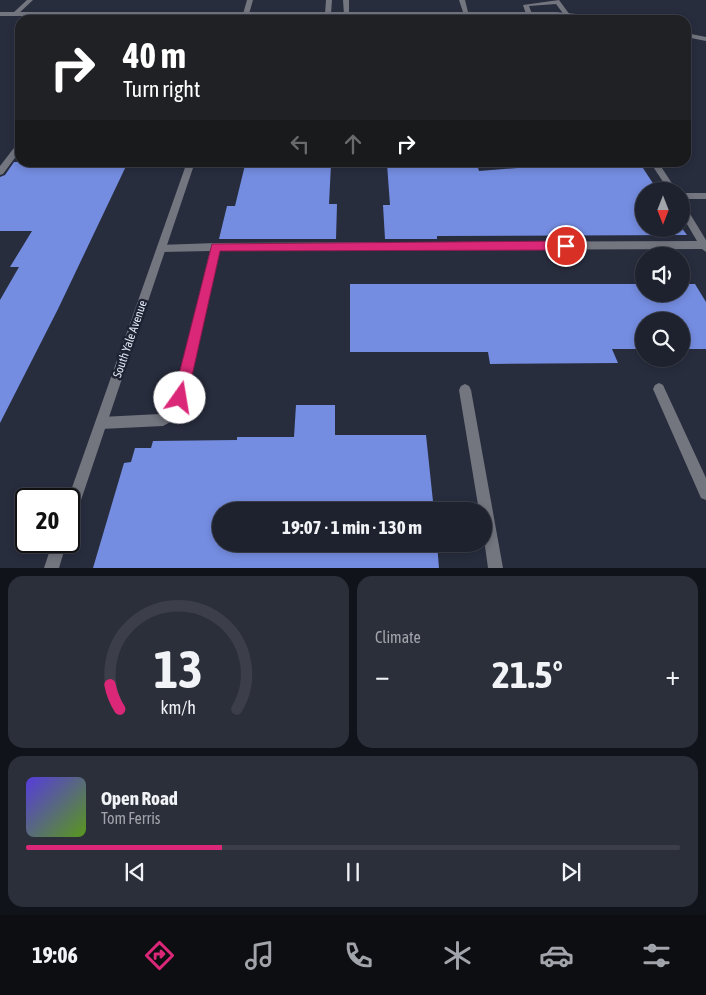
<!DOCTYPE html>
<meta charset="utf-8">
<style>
:root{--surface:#1e222e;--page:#2b2f3a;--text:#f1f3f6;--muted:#a1a4aa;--line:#3c3f4a;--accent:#db2777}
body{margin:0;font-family:"Asap Condensed",sans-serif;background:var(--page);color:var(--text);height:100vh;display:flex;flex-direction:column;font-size:19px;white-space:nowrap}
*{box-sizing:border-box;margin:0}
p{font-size:16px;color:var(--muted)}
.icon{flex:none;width:28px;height:28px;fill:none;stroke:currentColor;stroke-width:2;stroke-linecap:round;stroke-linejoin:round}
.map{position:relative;height:568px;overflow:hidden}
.side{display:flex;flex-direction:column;gap:8px;padding:8px;background:#101319;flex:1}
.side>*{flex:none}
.top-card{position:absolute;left:15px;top:15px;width:676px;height:152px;border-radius:15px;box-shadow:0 2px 8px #0003,0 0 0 1px var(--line);background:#202124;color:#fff;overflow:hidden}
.needle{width:32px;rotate:180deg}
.buttons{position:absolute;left:635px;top:182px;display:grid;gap:10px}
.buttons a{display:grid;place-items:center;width:55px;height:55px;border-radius:50%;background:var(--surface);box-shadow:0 2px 8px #0003,0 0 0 1px var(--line);font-size:25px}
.speed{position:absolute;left:15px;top:488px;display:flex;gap:10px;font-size:25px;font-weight:700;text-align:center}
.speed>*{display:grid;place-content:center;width:65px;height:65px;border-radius:50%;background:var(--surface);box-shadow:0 2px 8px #0003,0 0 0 1px var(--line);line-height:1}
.speed .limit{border:2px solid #111;border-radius:8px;background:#fff;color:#111}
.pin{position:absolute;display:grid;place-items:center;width:42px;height:42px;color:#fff;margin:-21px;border:2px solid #fff;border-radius:50%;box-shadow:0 1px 5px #0007}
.me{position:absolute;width:55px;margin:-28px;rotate:13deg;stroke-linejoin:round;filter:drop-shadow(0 0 4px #0008)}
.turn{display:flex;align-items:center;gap:18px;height:105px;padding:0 25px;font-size:22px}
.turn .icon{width:65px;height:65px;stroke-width:2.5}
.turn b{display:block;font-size:35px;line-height:42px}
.lanes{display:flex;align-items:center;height:48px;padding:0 25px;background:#0003;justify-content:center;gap:25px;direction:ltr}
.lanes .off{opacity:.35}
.big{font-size:38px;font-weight:700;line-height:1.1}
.side .card{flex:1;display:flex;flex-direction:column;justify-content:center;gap:8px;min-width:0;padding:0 18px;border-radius:15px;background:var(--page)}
.side .dial{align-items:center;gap:0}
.dial svg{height:130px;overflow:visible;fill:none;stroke:var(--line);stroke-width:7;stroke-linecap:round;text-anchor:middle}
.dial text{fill:var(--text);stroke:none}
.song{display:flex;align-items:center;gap:15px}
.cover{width:60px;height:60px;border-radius:8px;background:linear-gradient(135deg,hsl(250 70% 55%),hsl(90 70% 35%))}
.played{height:5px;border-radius:2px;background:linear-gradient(90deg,var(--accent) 30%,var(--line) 30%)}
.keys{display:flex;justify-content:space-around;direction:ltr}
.heat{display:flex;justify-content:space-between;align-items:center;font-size:28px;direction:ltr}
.side .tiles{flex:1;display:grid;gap:8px;grid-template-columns:1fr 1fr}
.card:last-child{grid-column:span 2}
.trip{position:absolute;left:212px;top:502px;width:280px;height:50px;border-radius:25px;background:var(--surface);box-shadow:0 2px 8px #0003,0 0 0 1px var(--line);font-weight:700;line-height:50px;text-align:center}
.tabs{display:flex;height:80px;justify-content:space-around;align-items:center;background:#0c0e12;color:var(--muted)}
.tabs .icon{width:35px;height:35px}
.tabs .current{color:var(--accent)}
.tabs b{font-size:22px;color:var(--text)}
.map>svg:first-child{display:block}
.building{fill:#758de1}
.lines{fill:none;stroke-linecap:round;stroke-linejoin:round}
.lane{fill:#73767f;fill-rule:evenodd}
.street{fill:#73767f;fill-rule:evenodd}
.route{fill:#db2777;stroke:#8e194d}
.labels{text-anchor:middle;stroke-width:5;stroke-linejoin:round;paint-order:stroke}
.street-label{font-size:12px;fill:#e4e8f4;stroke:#1e2334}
</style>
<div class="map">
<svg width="706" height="568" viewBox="0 0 706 568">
<rect width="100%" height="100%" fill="#282d3e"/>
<path class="building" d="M 14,162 L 128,162 L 58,309 L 0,423 L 0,300 L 19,267 L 10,267 L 32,231 L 0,231 L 0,177 L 5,175 Z
M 532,162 L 639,162 L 658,191 L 644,191 L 644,229 L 681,229 L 681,227 L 687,235 L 437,236 L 437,239 L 385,239 L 383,205 L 390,205 L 387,164 L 477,164 L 479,171 L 530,167 Z
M 331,164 L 329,204 L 337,204 L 336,239 L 219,239 L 227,206 L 235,206 L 245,165 Z
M 350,284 L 644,284 L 644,294 L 681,294 L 681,284 L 695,284 L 706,302 L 706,349 L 681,349 L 681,321 L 644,321 L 644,349 L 612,349 L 618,363 L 490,364 L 488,352 L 350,352 Z
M 296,405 L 335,405 L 335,435 L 426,435 L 434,511 L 221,511 L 221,544 L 437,544 L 439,568 L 93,568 L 124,463 L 131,462 L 135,448 L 151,448 L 153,441 L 237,440 L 237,437 L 294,437 Z"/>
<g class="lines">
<path class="lane" d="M 27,0 L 33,0 L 17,15 L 13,15 L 13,13 Z
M 247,0 L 253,0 L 249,14 L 246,16 L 243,14 Z
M 326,0 L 332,0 L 331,14 L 328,16 L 325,14 Z
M 343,0 L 349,0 L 349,16 L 344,15 Z
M 459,0 L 465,0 L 469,16 L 464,15 Z
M 559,0 L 570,15 L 569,16 L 565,16 L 556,4 L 529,6 L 532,14 L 529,16 L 526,14 L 523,5 Z
M 120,12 L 123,14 L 119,20 L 113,20 Z
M 17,144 L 20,144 L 20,151 L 3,174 L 0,175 L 0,166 Z
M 650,162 L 658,162 L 677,191 L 669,191 Z
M 681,193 L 706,193 L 706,199 L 681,199 Z
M 681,203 L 684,204 L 706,240 L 706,252 L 702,249 L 220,251 L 186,399 C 181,410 175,421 163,426 L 101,429 L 97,427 L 95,423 L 97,419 L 101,417 L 160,414 L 171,405 L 174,398 L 210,251 L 162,252 L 157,248 L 159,245 L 216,243 L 697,241 L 681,214 Z
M 659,383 L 663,385 L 706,478 L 706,500 L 701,498 L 653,389 L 655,385 Z
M 465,384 L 469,386 L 471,390 L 503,568 L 488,568 L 484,539 L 484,511 L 479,511 L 459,390 L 461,386 Z"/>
<path class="street" d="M 0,12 L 556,12 L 616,18 L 619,20 L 600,20 L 556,16 L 0,16 Z
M 686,33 L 706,37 L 706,41 L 686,37 Z
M 187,162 L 195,162 L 76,515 L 74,520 L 69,522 L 68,499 Z
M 53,541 L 67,541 L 59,568 L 44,568 Z"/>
</g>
<path class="route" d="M 566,241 L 571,246 L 566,250 L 220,251 L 187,398 L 185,403 L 180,405 L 175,403 L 173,398 L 212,244 Z"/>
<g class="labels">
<g class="street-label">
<text transform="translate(130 339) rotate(-71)" y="4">South Yale Avenue</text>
</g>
</g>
</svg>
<div class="buttons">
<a><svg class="needle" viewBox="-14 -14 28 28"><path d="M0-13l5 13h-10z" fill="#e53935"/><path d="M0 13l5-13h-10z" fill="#a1a4aa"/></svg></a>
<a><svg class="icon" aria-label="sound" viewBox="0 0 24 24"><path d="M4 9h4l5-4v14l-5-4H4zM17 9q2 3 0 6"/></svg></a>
<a><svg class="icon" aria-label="search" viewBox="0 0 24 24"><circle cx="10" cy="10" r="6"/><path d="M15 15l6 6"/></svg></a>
</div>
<div class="speed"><div class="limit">20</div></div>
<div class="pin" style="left:566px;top:246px;background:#d93025"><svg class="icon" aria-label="arrive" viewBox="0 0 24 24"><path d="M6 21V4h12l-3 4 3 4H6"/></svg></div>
<svg class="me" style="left:180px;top:398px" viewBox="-20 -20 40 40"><circle r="19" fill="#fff"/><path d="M0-13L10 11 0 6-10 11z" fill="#db2777"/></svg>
<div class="trip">19:07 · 1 min · 130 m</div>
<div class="top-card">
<div class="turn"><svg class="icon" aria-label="right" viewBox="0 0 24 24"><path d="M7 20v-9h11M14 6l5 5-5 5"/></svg><div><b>40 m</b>Turn right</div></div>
<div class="lanes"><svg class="icon off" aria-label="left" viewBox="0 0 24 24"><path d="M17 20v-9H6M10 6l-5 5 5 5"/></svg><svg class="icon off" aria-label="ahead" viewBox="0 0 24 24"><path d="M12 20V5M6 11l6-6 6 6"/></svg><svg class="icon" aria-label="right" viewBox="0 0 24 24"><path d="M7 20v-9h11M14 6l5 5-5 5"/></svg></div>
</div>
</div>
<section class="side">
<div class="tiles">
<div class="card dial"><svg viewBox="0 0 100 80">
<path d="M14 69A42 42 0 1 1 86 69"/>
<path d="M14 69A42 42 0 0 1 8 54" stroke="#db2777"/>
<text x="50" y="56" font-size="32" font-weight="700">13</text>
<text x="50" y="72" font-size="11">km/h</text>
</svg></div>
<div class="card"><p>Climate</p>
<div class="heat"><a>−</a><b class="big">21.5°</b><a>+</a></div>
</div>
<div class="card">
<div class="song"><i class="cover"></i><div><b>Open Road</b><p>Tom Ferris</p></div></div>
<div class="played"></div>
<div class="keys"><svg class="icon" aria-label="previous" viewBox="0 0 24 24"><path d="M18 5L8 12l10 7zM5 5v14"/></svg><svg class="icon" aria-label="pause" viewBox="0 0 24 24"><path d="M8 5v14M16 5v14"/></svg><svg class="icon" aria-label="next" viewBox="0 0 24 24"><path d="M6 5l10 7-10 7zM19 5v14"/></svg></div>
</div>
</div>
</section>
<nav class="tabs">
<b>19:06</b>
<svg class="icon current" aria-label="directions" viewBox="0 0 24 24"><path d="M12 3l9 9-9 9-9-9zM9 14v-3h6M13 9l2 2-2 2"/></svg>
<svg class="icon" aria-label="music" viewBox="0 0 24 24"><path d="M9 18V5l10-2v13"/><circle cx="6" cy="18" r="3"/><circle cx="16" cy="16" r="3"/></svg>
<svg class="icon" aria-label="phone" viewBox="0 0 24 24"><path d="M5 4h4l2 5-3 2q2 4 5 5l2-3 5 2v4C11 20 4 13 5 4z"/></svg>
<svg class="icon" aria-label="climate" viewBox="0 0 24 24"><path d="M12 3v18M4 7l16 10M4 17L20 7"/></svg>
<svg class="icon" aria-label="car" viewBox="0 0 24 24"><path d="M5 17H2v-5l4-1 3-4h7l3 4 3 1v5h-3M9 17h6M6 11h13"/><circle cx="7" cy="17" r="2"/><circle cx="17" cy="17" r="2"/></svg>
<svg class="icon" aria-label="filters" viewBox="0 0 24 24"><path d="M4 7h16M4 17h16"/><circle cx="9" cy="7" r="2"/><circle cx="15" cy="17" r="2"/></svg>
</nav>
